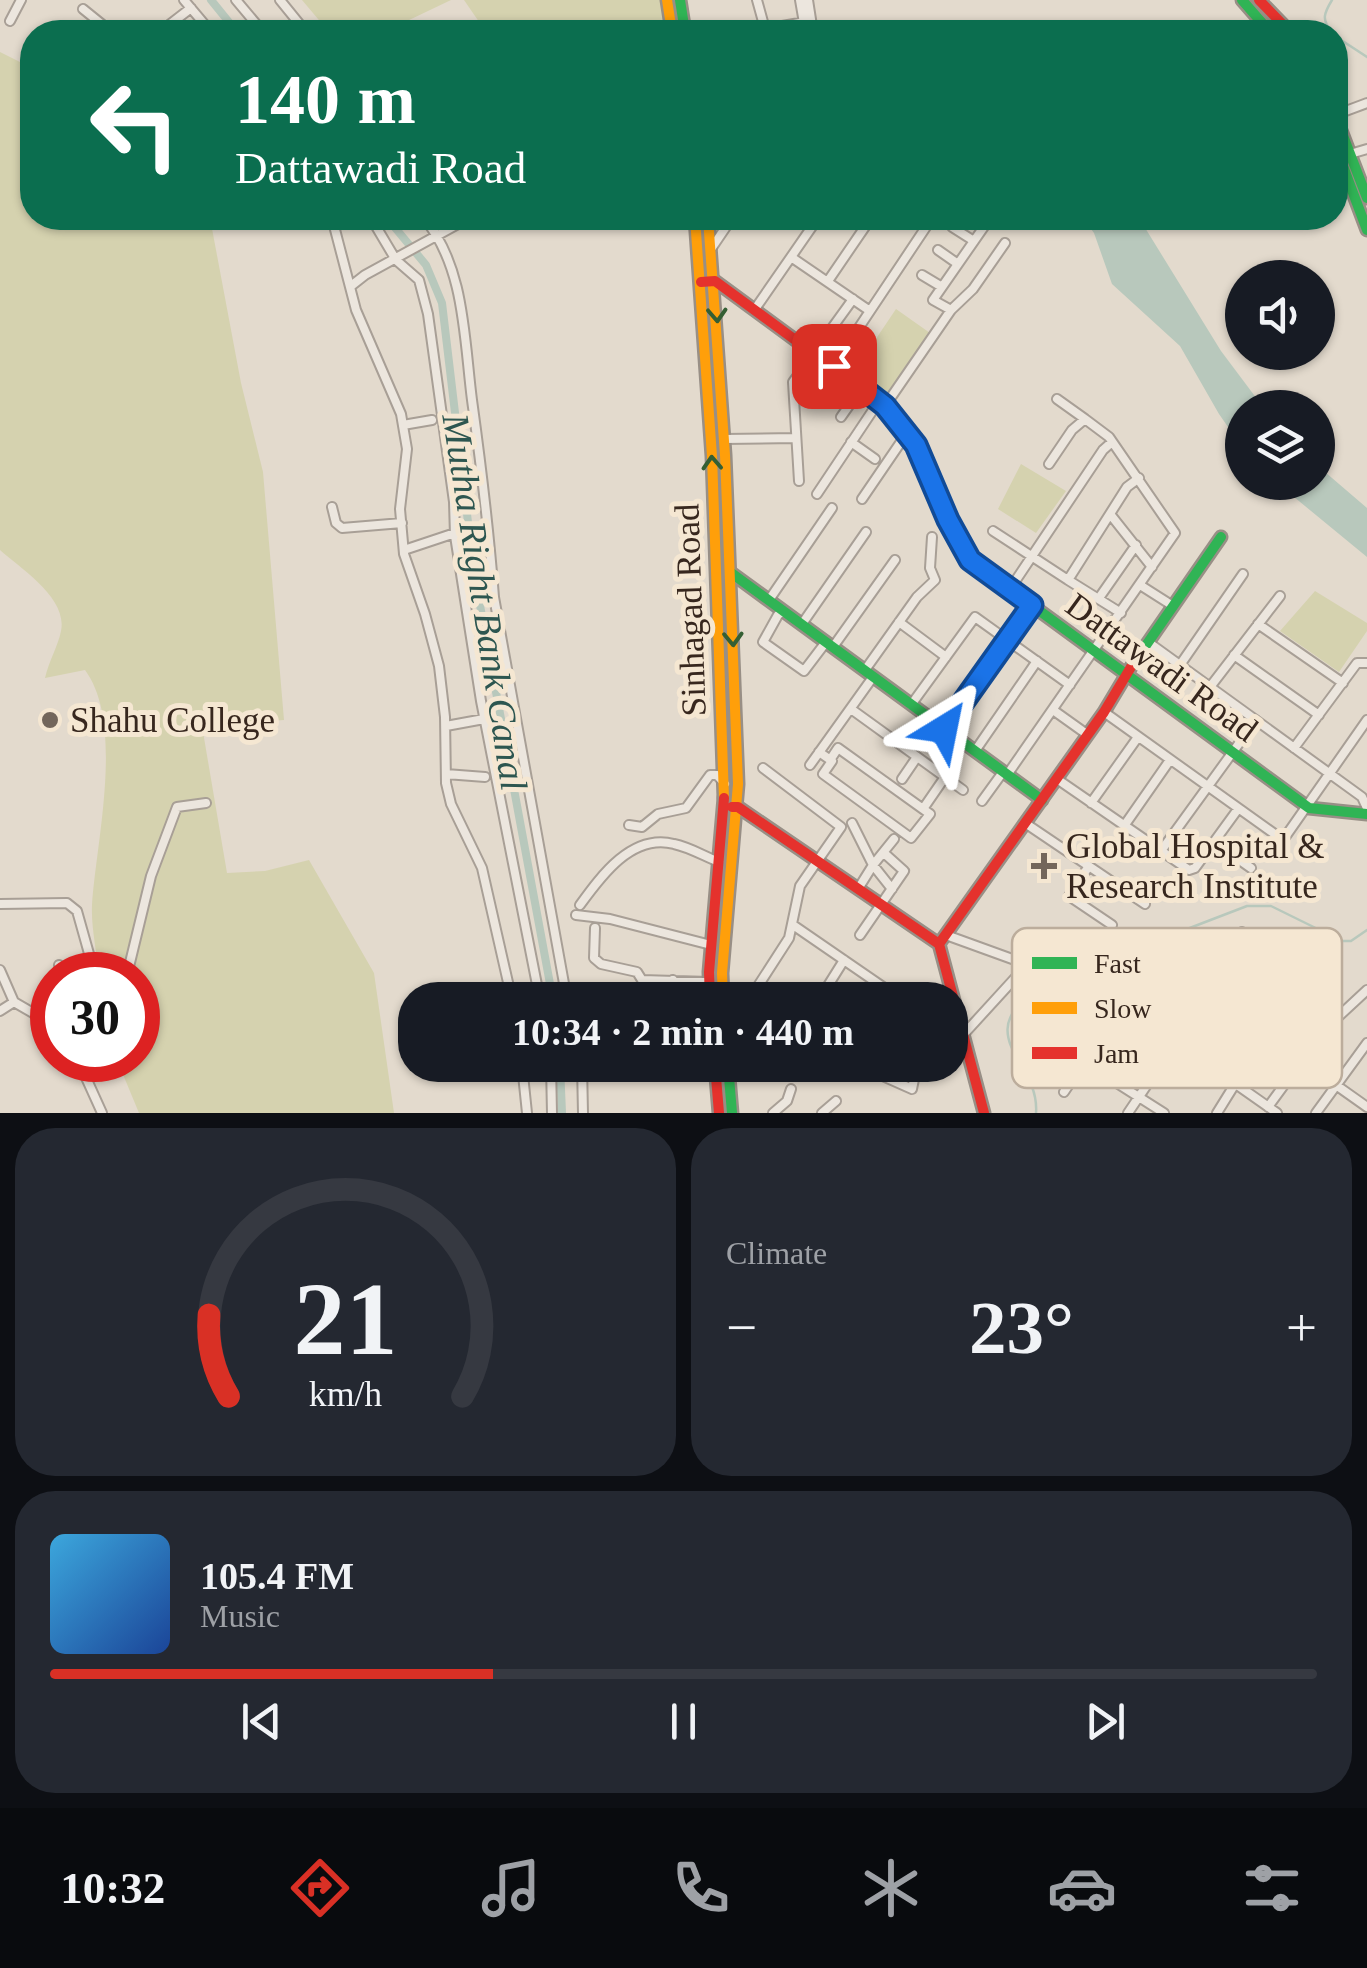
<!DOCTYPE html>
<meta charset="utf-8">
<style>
:root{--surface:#171b24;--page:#242831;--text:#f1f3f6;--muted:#9ea1a6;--line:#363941;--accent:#d93025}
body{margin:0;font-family:Georgia,serif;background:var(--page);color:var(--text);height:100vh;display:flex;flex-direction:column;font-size:38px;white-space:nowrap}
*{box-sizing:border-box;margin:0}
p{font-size:32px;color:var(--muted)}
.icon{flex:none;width:55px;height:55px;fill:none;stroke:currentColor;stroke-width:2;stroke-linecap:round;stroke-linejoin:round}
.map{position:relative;height:1113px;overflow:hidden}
.sheet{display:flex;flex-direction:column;gap:15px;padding:15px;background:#0d0f14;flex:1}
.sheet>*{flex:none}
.hud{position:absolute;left:20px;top:20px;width:1328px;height:210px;border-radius:40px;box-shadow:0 2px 8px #0004;background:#0b6e4f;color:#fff;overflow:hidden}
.fabs{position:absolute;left:1225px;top:260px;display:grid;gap:20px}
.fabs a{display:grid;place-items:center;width:110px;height:110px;border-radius:50%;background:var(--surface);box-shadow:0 2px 8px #0004;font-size:50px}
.speed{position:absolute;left:30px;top:952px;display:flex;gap:20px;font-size:50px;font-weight:700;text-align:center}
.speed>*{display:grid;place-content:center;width:130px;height:130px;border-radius:50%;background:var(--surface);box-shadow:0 2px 8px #0004;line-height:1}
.speed .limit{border:15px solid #d22;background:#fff;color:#111}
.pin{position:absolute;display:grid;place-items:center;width:85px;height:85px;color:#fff;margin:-42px;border-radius:20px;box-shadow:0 5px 15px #0006}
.me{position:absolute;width:110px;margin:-55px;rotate:35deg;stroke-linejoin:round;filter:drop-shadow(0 0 8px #0008)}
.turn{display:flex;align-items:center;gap:35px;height:210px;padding:0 50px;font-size:45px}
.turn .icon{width:130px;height:130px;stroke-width:2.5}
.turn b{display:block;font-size:70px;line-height:85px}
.big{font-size:75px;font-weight:700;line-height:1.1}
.sheet .card{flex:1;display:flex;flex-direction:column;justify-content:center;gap:15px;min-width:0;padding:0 35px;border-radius:40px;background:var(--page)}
.sheet .dial{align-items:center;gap:0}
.dial svg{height:260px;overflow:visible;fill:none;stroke:var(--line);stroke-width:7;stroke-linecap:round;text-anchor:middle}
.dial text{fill:var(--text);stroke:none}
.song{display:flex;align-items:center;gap:30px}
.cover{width:120px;height:120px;border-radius:15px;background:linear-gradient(135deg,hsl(200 70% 55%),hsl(220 70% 35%))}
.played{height:10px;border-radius:5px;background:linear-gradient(90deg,var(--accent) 35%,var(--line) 35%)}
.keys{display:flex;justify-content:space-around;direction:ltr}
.heat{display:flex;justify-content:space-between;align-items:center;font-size:55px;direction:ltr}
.sheet .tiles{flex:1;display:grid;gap:15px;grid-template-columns:1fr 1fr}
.card:last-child{grid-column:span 2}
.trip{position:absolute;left:398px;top:982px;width:570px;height:100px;border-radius:40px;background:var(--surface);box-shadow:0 2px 8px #0004;font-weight:700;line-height:100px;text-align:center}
.tabs{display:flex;height:160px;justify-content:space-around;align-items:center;background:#090b0e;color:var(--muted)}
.tabs .icon{width:70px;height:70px}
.tabs .on{color:var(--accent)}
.tabs b{font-size:45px;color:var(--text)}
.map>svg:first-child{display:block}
.green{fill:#d5d2af}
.water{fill:#b8c8bc}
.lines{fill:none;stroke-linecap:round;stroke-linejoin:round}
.stream{stroke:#b8c8bc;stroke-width:2.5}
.canal{stroke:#b8c8bc;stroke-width:8}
.street-casing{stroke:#a89f96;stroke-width:12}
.fast-casing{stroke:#988f86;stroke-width:15}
.slow-casing{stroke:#988f86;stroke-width:15}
.jam-casing{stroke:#988f86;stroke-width:15}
.street{stroke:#ece6de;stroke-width:8}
.fast{stroke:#30b455;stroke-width:10}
.slow{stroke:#ff9f0a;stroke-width:10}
.jam{stroke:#e5322d;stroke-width:10}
.oneway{stroke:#345f34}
.route-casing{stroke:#114b97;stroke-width:25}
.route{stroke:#1a73e8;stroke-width:18}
.poi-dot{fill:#73665b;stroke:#f5e7d2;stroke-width:4}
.labels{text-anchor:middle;stroke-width:10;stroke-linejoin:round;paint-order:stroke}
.street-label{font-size:35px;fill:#37271e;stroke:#f5e7d2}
.poi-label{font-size:35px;fill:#37271e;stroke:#f5e7d2;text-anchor:start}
.water-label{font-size:38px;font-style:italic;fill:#2d5650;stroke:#f5e7d2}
.key{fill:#f5e7d2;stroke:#bcad9c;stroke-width:2.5}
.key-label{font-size:28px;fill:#37271e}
</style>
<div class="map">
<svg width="1367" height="1113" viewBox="0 0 1367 1113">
<rect width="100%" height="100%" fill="#e3dacd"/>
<path class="green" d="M 302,0 L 451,0 L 384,32 L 329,32 Z
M 464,0 L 660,0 L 666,32 L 486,32 Z
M 0,52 L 32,68 L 32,218 L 210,218 L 241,383 L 263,472 L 284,720 L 202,726 L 227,873 L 265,871 L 309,860 L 374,973 L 394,1113 L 139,1113 L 117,1060 L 138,1060 L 138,975 L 99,975 C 97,953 91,928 92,905 C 96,842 125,724 85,670 L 45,678 C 49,661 58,646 61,631 C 68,598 21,569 0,550 Z
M 896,309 L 930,333 L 887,396 L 855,370 Z
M 1021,464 L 1066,491 L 1036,533 L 998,509 Z
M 1315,591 L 1367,623 L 1367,631 L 1339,672 L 1280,631 Z"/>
<path class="water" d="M 1083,218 L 1139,218 L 1221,351 L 1263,407 L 1242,408 L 1242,447 L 1219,414 L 1180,346 L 1112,284 L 1094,233 Z
M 1318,466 L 1367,508 L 1367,557 L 1277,483 L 1318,482 Z"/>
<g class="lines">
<path class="stream" d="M 1332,32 C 1321,20 1324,13 1332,0
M 1335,36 L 1367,57
M 1036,1113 C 1040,1060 970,1040 1036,987 L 1247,906 L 1271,906 L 1342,941 L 1351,941 L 1367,930"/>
<path class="canal" d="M 211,0 L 237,32
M 387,218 L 426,265 L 442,303 L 474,573 L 553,1000
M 560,1065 L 562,1113"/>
<g class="street-casing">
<path id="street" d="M 184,0 L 211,32
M 236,0 L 263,32
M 280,0 L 306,32
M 757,0 L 765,29 L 811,21
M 800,0 L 804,23
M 808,0 L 813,32
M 83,9 L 104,26 L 106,32
M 10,21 L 21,0
M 160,32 L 191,8
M 1335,115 L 1367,103
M 1350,154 L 1367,149
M 332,218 L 356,310 L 401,414 L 407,449 L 400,509 L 404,554 L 425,614 L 439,666 L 445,717 L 446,783 L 451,804 L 482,868 L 512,1000
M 371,218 L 396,260 L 419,280 L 428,314 L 454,502 L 455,536 L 481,701 L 540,1000
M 424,218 C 465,267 464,338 472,400 C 481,465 489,531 494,597 L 567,1000
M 952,227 L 974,241
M 711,249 L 732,218
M 938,250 L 958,264
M 791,257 L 870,311
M 922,275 L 942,287
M 828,281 L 871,218
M 351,286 L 365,275 L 469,218
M 755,309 L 818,218
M 951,310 L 933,300 L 990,218
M 834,365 L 932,218
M 1057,399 L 1085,419
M 885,406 L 951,310 L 973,289 L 1005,243
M 841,417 L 862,387
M 403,425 L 432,420
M 724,439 L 796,438
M 851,442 L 875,459
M 799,481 L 793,382 L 853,299
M 817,494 L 879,401
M 862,499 L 907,433
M 332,507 L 336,523 L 342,528 L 402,523
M 1110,514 L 1152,567
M 993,531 L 1068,580
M 404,550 L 455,533
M 1140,585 L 1173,606
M 1010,589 L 1103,450 L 1112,442
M 1099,598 L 1136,545
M 769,600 L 832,508
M 784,611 L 778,615 L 763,642 L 804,671 L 826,642
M 1121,613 L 1068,580 L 1127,487 L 1139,478
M 899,622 L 946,657
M 802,624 L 866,532
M 1258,624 L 1343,683
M 1148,642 L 1362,797 L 1367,808
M 833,647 L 895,560
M 1234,655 L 1319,715
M 1180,665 L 1243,574
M 865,670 L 917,597 L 935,580 L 930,568 L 932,537
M 1210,687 L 1280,596
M 911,705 L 975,617 L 1070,685
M 851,709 L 963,790
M 1053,710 L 1088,735
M 1104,712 L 1283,840 L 1367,720
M 446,726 L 484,719
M 944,729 L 1031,605
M 1294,748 L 1357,663 L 1367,663
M 975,751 L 1037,661
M 819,752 L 832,761 L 823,774 L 911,838 L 930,814 L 838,748 L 830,760
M 810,765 L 873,677
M 446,774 L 485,777
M 1007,775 L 1175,533 L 1109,437 L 1085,419 L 1072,430 L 1049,464
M 902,779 L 917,757
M 1057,779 L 1189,870 L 1195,868 L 1238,809
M 982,801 L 1003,772
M 1091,803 L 1138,737
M 925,806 L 945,777
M 852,823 L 873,865 L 894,839
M 1025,823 L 1145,904
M 629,825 L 642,827 L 658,814 L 686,808 L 710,775 L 717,775 L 725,784
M 1124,826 L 1170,760
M 1214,842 L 1251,868
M 1161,851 L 1256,720
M 1089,866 L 1069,896 L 1112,925
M 858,889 L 873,865 L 892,889
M 0,904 L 67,903 L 77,911 L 95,975
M 580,905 C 601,876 632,833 674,844 C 689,847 704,856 719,862
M 576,915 L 610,919 L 711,945
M 793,925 L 902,1000
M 595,928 L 594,958 L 601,964 L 637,972 L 642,980 L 709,982
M 1242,932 L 1261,993 L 1316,1002
M 860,935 L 904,871 L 884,853
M 946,935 L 1015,960
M 59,965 L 62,975
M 0,970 L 14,1002 L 52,1024
M 127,975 L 151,876 L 177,807 L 206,803
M 642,980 L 643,1000
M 673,980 L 674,1000
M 722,989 L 741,1000
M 749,1000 L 789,938 L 800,886 L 841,827 L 763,768
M 819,1000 L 844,960
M 0,1011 L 14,1002
M 963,1035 L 1037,954
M 1043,1036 L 1164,1113
M 78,1060 L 102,1113
M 1302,1061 L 1367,1107
M 522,1065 L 527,1113
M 551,1065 L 552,1113
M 582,1065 L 583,1113
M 858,1065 L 912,1089 L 917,1065
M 1221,1073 L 1278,957 L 1319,969
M 1064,1092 L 1119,1010 L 1193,1054 L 1277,1113
M 1268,1107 L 1325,1029 L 1367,990
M 773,1113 L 787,1101 L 791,1089
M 822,1113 L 836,1101
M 1128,1113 L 1190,1021 L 1235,1043
M 1217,1113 L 1235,1084
M 1316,1113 L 1367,1043"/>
</g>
<g class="fast-casing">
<path id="fast" d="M 680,0 L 685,32
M 1242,0 L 1270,32
M 1335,115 L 1367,198
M 1335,145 L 1367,230
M 935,490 L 970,560 L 1309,808 L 1367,814
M 730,572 L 1042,800
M 1131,667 L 1221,537
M 728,1065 L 732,1113"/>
</g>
<g class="slow-casing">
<path id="slow" d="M 667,0 L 672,32
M 695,218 L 712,456 L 724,798
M 708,218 L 725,455 L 738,784 L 722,973 L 723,1000"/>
</g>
<g class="jam-casing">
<path id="jam" d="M 1259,0 L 1290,32
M 701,282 L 715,281 L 885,406 L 916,445 L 935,490
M 732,807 L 738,807 L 939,944 L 984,1113
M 939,944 L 1104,712 L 1131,667
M 710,1000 L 709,972 L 724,798
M 715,1065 L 719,1113"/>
</g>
<use href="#street" class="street"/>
<use href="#fast" class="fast"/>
<use href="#slow" class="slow"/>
<use href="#jam" class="jam"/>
</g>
<defs><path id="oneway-chevron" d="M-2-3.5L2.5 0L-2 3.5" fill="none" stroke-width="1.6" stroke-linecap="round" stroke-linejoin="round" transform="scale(2.5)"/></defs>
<g class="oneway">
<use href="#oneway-chevron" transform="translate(717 315) rotate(87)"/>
<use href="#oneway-chevron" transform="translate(712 463) rotate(-93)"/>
<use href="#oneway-chevron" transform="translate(733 639) rotate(88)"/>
</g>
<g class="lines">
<g class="route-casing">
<path id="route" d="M 834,366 L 885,406 L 916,445 L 948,520 L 970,560 L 1032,605 L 944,729"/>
</g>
<use href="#route" class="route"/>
</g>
<g class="poi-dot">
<circle cx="50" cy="720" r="10"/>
<path d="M1039 851h10v10h10v10h-10v10h-10v-10h-10v-10h10z"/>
</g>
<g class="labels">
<g class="street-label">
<text transform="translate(690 610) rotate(-92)" y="12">Sinhagad Road</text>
<text transform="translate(1162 667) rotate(36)" y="12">Dattawadi Road</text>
</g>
<g class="poi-label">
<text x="70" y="732">Shahu College</text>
<text x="1066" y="858">Global Hospital &amp;<tspan x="1066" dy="40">Research Institute</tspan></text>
</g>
<g class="water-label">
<text transform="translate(485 602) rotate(81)" y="13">Mutha Right Bank Canal</text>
</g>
</g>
<rect x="1012" y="928" width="330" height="160" rx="15" class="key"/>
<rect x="1032" y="957" width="45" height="12" fill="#30b455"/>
<rect x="1032" y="1002" width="45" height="12" fill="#ff9f0a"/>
<rect x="1032" y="1047" width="45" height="12" fill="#e5322d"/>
<g class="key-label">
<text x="1094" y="973">Fast</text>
<text x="1094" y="1018">Slow</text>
<text x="1094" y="1063">Jam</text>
</g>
</svg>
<div class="fabs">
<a><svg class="icon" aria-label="sound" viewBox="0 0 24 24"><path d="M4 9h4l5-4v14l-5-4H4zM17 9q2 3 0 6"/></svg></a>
<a><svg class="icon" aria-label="layers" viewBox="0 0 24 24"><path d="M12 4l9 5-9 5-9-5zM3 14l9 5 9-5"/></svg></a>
</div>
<div class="speed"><div class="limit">30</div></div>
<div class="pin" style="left:834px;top:366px;background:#d93025"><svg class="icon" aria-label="arrive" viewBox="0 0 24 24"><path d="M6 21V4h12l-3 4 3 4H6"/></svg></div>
<svg class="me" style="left:944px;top:729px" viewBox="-20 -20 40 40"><path d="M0-17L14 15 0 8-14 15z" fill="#1a73e8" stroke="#fff" stroke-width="4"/></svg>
<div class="trip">10:34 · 2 min · 440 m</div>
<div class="hud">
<div class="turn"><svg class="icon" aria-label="left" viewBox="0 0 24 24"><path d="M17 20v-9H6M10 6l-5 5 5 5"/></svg><div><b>140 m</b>Dattawadi Road</div></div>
</div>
</div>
<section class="sheet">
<div class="tiles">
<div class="card dial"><svg viewBox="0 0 100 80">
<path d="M14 69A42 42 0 1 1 86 69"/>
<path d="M14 69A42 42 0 0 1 8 44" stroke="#d93025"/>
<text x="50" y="56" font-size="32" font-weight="700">21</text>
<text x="50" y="72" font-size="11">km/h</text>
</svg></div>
<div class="card"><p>Climate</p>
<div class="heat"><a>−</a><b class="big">23°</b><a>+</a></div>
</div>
<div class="card">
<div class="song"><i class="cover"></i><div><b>105.4 FM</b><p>Music</p></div></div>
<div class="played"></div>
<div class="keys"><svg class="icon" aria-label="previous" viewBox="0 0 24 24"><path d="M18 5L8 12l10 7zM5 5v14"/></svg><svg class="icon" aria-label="pause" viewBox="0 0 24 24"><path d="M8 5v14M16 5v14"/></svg><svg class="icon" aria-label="next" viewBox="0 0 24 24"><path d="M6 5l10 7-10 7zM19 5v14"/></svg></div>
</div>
</div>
</section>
<nav class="tabs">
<b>10:32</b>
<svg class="icon on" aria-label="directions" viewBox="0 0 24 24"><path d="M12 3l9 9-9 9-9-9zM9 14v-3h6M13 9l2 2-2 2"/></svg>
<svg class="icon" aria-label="music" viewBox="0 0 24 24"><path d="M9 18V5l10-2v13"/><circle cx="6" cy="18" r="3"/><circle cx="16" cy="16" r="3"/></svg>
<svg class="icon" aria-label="phone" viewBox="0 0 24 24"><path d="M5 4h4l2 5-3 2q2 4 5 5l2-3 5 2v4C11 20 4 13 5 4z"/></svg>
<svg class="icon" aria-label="climate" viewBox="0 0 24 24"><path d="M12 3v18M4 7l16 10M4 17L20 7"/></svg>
<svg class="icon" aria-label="car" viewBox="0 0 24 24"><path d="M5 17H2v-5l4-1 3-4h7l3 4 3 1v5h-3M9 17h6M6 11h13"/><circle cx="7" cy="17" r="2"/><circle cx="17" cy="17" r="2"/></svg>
<svg class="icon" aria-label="filters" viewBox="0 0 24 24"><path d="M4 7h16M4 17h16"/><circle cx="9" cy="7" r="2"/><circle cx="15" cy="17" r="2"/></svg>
</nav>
